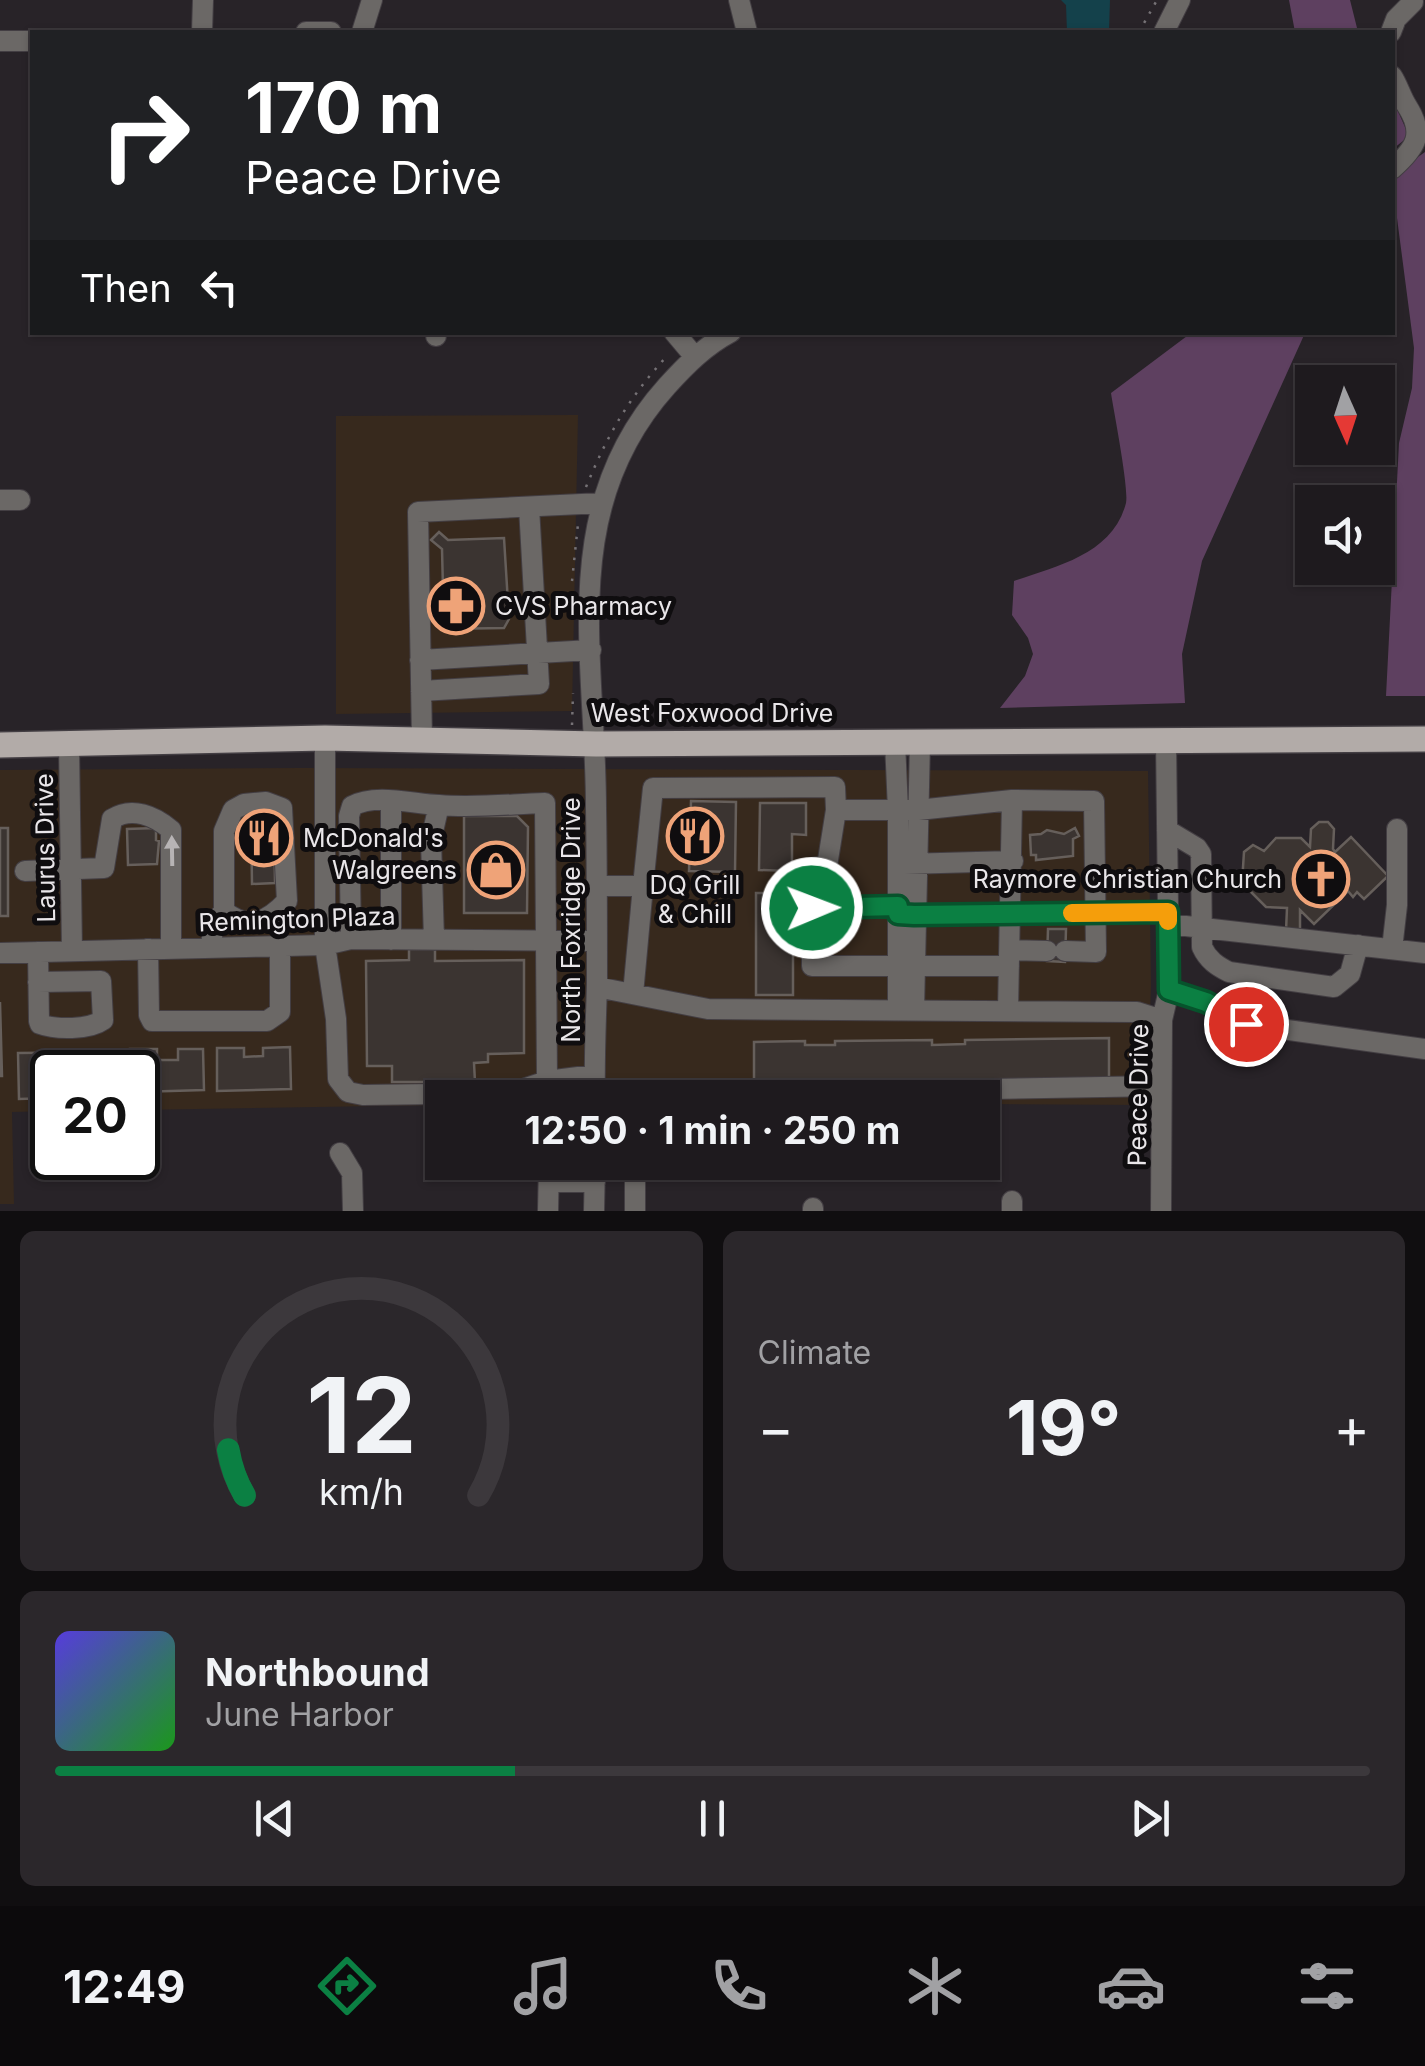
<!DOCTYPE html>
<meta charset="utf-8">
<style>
:root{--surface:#1e1a1e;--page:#2b272b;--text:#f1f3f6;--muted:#a1a1a4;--line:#3c383c;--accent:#0b8043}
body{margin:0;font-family:Inter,sans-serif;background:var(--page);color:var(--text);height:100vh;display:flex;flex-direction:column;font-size:38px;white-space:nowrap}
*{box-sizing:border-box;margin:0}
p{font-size:32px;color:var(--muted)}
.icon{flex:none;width:55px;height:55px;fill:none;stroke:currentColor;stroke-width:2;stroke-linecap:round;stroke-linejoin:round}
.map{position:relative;height:1211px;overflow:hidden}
.drawer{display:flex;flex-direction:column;gap:20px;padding:20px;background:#100e10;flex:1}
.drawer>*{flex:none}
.guide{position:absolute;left:30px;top:30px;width:1365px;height:305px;border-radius:0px;box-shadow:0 2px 8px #0004,0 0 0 2px var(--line);background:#202124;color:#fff;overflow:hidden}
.needle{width:65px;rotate:177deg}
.tools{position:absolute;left:1295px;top:365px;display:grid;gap:20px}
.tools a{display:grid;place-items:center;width:100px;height:100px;border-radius:0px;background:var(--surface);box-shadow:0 2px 8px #0004,0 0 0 2px var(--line);font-size:50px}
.speed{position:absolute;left:30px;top:1050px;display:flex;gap:20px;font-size:50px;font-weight:700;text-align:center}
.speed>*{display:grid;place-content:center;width:130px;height:130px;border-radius:50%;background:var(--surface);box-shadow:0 2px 8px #0004,0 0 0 2px var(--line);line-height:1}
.speed .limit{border:5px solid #111;border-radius:15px;background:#fff;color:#111}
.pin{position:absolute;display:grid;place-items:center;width:85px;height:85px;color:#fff;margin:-42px;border:5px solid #fff;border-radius:50%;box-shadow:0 2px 10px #0007}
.me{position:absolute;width:110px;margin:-55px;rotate:89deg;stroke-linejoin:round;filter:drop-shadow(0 0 8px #0008)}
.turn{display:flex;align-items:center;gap:35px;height:210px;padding:0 50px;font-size:45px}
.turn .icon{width:130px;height:130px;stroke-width:2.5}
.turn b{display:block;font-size:70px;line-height:85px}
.then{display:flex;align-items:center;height:95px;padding:0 50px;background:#0003;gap:20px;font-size:38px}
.big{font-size:75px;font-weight:700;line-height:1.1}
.drawer .tile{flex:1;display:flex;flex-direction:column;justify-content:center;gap:15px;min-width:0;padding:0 35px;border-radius:15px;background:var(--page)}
.drawer .dial{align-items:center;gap:0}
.dial svg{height:260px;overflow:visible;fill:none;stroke:var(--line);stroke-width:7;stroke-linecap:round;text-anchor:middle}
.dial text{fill:var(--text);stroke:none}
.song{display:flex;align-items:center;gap:30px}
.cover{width:120px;height:120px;border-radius:15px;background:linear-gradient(135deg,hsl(250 70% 55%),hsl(120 70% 35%))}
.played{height:10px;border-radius:5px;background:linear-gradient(90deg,var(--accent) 35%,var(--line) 35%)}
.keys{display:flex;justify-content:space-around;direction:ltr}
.heat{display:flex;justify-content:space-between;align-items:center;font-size:55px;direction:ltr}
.drawer .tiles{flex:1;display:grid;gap:20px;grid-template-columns:1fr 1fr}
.tile:last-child{grid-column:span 2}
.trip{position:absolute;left:425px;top:1080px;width:575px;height:100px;border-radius:0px;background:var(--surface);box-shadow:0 2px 8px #0004,0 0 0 2px var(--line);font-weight:700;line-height:100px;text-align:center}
.tab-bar{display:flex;height:160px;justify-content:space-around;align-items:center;background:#0c0a0c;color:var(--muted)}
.tab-bar .icon{width:70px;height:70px}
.tab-bar .on{color:var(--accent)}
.tab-bar b{font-size:45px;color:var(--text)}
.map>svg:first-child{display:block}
.commercial{fill:#37291d}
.green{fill:#5e4060}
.water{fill:#14414b}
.building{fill:#3b3431;stroke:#665f5b;stroke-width:2.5}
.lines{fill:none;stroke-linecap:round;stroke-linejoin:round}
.minor-casing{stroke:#433e43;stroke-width:22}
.major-casing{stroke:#433e43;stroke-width:28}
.path{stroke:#767276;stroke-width:2.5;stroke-dasharray:2.5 8;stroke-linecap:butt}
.minor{stroke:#6b6866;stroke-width:20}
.major{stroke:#b2aba8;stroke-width:25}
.oneway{fill:#b7b4b5}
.route-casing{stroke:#07532c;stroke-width:25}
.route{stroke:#0b8043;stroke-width:18}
.slow{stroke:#f59e0b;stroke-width:18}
.labels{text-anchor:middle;stroke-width:10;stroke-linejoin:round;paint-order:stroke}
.poi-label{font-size:25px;fill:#e9e6e9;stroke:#0f0d0f;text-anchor:start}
.street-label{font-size:25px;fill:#e9e6e9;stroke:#0f0d0f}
</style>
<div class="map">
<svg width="1425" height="1211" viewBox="0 0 1425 1211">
<rect width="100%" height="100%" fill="#282328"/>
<path class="commercial" d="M 578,415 L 572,711 L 336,714 L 336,416 Z
M 302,768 L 1148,771 L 1151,985 L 1147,1105 L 983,1104 L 982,1098 L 442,1098 L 442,1105 L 138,1110 L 138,1072 L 52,1072 L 52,1111 L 12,1112 L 14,1204 L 0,1204 L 0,770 Z"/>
<path class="green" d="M 1289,0 L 1350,0 L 1358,32 L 1295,32 Z
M 1392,98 L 1409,136 L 1393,149 L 1392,149 Z
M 1425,152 L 1425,696 L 1386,696 L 1399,443 L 1412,388 L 1414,348 L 1397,218 L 1393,216 L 1393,175 Z
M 1191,333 L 1305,333 L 1202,561 L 1182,654 L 1185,703 L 1000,708 L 1025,676 L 1033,654 L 1028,638 L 1012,615 L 1014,581 C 1057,566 1113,554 1126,503 C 1129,488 1114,413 1111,393 Z"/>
<path class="water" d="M 1061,0 L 1110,0 L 1109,32 L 1067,32 L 1066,5 Z"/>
<path class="building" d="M 439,532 L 448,540 L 504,538 L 509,619 L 504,628 L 444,629 L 442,549 L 431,540 Z
M 691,801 L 736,802 L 735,872 L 689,871 Z
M 760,803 L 806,803 L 806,835 L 792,834 L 792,871 L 759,870 Z
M 464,816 L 517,816 L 528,827 L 527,913 L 464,913 Z
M 251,819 L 274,819 L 275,883 L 252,884 Z
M 1319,822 L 1328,822 L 1334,829 L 1333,849 L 1335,852 L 1351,837 L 1388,876 L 1364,899 L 1357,892 L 1353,897 L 1348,891 L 1314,924 L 1300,910 L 1300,931 L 1286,931 L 1287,908 L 1266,907 L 1242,883 L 1244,852 L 1253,845 L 1264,851 L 1276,838 L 1301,838 L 1310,847 L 1311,829 Z
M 0,828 L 8,828 L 8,916 L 0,916 Z
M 156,828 L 156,840 L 159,841 L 157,864 L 128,865 L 127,829 Z
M 1075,828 L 1079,836 L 1073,839 L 1073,856 L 1036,860 L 1036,855 L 1031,855 L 1030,835 L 1041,834 L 1047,830 L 1064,834 Z
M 756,893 L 793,893 L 793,995 L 756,995 Z
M 1048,929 L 1066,929 L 1065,962 L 1047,961 Z
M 409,949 L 435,949 L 435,961 L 524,960 L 524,1053 L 488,1054 L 488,1062 L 474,1063 L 475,1082 L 392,1082 L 392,1066 L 367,1066 L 366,961 L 409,960 Z
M 0,1002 L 2,1076 L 0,1076 Z
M 1109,1038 L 1109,1082 L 754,1085 L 754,1042 L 805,1041 L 805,1045 L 835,1045 L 835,1041 L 932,1040 L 932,1045 L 965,1044 L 965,1040 Z
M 290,1047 L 291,1089 L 217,1091 L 217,1048 L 244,1048 L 244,1057 L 263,1056 L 263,1048 Z
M 130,1049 L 157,1049 L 157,1060 L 178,1060 L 178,1049 L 203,1049 L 204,1090 L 138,1092 L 138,1072 L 130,1072 Z
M 109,1052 L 109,1072 L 52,1072 L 52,1098 L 19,1099 L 18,1053 Z"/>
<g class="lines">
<g class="minor-casing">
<path id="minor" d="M 739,0 L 747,32
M 202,32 L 203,0
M 306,32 L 331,32
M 362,32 L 372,0
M 1164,32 L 1180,0
M 1391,32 L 1396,19 L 1413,2
M 0,41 L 32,41
M 1392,76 C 1398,85 1401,97 1407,106 C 1425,134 1416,148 1392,169
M 436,332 L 436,336
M 674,332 L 695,357
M 0,500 L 20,500
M 420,660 L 591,650
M 421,691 L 539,684 L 529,507
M 325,738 L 325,945 L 336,1019 L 338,1079 L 348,1092 L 363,1095 L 511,1093 L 547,1081 L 594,1075
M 422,740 L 418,512 L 602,503
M 895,742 L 898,810 L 898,1010
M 69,744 L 72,951
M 1012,800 L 1094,801 L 1096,952 L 1065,951
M 391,801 L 391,940
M 266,802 L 282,808 L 287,901 C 267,922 249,931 224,911 L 224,831 L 233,810 L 244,804 Z
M 836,810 L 827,866 L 812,868 L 812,966 L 1009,966
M 1167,830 L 1197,848 L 1201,854 L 1202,947 C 1208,960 1217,966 1229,972 L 1334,987 L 1350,974 L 1358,945
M 905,864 L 1013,861
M 25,871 L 104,868 L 112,819 C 132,806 155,816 171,830 L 171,949
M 597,886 L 643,886 L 653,788 L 835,787 L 836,810 L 918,810 L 1012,800 L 1008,1011
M 812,908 L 898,906
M 898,914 L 1168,912
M 1168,924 L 1425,953
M 351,939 L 349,816 L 352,806 C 376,793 413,804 439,805 C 474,808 510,804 545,803 L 547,1081
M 434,940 L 431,840 L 439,805
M 211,948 L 213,925 L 224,911
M 148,949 L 149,1015 L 152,1021 L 267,1021 L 280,1012 L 280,946
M 1392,949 L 1397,905 L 1397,829
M 1010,950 L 1047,951
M 38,952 L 39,1021 L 40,1024 C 56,1030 89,1030 103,1020 L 101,981 L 38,982
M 0,953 L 325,945 L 351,939 L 597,941
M 597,987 L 708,1009 L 1137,1012 L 1162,1020
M 1169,990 L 1206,1002 L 1245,1024 L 1425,1049
M 633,994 L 643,886
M 914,1010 L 920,742
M 595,1096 L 1160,1086
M 595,1098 C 594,1059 596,1021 597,983 C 597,925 597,866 596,808 C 596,657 556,509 667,386 C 687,364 705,346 731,332
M 340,1153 L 352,1173 L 353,1211
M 549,1182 L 595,1182
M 813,1208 L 813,1211
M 548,1211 L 549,1162
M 594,1211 L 595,1162
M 635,1211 L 635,1162
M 1012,1211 L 1012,1201
M 1161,1211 L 1162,1020 L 1169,990 L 1166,740"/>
</g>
<g class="major-casing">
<path id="major" d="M 0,745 L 325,738 L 596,744 L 1425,739"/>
</g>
<path class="path" d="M 1139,32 L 1157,0
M 586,487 C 608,434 629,397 668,355
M 572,581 L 578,524
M 572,725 L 573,693"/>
<use href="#minor" class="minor"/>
<use href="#major" class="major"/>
</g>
<defs><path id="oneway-solid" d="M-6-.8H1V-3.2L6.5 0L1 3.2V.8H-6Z" transform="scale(2.5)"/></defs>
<use class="oneway" href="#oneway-solid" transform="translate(172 851) rotate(-91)"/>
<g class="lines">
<g class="route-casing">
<path id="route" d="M 812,908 L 898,906 L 898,914 L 914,915 L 1168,912 L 1169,990 L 1206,1002 L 1246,1024"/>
</g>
<use href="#route" class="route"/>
<path class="slow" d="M 1072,913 L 1168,912 L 1168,921"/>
</g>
<defs>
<g id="pharmacy-ring" transform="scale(2.875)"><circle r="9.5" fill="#0f0d0f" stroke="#efa378" stroke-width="1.5"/><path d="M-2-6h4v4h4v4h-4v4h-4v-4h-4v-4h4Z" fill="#efa378"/></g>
<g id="restaurant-ring" transform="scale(2.875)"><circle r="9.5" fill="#0f0d0f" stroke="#efa378" stroke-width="1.5"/><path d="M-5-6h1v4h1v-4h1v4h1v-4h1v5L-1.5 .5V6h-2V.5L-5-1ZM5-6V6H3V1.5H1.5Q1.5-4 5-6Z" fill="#efa378"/></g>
<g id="shop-ring" transform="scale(2.875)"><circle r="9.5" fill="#0f0d0f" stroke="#efa378" stroke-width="1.5"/><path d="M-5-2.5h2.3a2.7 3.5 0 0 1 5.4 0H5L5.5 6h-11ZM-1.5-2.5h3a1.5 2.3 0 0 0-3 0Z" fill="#efa378"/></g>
<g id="church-ring" transform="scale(2.875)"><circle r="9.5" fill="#0f0d0f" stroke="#efa378" stroke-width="1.5"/><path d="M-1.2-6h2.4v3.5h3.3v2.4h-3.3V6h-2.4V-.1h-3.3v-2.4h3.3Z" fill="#efa378"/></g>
</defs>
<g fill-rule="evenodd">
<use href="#pharmacy-ring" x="456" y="606"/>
<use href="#restaurant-ring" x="695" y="836"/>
<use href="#restaurant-ring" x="264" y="838"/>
<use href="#shop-ring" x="496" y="870"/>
<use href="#church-ring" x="1321" y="879"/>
</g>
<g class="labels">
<g class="poi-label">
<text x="495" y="615">CVS Pharmacy</text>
<text x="303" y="847">McDonald's</text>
<text x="457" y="879" text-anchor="end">Walgreens</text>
<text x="1282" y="888" text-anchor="end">Raymore Christian Church</text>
<text x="695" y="894" text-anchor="middle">DQ Grill<tspan x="695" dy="29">&amp; Chill</tspan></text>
</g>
<g class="street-label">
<text x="712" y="722">West Foxwood Drive</text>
<text transform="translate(45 848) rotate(-91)" y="9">Laurus Drive</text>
<text transform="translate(297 919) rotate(-2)" y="9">Remington Plaza</text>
<text transform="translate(571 920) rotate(-90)" y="9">North Foxridge Drive</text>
<text transform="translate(1138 1095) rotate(-89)" y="9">Peace Drive</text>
</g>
</g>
</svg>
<div class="tools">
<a><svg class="needle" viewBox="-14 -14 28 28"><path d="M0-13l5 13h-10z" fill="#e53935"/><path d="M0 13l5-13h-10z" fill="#a1a1a4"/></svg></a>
<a><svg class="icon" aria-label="sound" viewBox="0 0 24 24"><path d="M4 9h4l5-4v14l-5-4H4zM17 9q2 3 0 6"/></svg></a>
</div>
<div class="speed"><div class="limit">20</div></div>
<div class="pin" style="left:1246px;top:1024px;background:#d93025"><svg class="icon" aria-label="arrive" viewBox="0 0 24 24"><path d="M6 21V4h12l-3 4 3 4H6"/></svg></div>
<svg class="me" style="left:812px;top:908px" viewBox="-20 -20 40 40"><circle r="17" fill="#0b8043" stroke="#fff" stroke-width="3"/><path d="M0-11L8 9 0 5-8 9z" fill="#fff"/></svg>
<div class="trip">12:50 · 1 min · 250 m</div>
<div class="guide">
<div class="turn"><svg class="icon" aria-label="right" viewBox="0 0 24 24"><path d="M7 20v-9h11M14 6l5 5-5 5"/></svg><div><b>170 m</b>Peace Drive</div></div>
<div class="then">Then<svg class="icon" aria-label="left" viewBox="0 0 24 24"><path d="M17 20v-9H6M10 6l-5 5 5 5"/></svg></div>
</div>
</div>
<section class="drawer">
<div class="tiles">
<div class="tile dial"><svg viewBox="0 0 100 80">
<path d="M14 69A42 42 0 1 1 86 69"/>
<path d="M14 69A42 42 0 0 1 9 55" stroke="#0b8043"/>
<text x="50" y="56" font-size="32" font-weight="700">12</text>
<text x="50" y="72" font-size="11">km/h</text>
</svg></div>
<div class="tile"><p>Climate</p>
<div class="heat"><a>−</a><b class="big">19°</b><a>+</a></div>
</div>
<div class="tile">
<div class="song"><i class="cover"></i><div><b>Northbound</b><p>June Harbor</p></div></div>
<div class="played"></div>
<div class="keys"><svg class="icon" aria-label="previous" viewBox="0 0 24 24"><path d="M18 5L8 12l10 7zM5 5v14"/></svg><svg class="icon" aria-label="pause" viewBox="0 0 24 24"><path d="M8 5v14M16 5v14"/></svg><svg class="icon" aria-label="next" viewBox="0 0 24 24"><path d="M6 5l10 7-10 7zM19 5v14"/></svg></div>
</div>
</div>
</section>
<nav class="tab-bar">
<b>12:49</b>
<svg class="icon on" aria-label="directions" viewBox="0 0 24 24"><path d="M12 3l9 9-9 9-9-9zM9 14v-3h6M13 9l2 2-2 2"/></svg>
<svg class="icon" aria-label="music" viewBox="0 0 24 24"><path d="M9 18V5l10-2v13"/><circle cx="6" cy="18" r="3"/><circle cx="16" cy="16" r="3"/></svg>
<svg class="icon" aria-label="phone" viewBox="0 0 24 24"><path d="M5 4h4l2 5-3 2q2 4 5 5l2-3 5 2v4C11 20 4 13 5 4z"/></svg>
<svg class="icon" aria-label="climate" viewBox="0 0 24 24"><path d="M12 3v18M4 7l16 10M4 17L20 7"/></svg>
<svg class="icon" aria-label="car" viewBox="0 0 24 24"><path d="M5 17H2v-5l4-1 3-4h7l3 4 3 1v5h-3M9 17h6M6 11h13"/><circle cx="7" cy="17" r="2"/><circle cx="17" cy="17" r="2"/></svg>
<svg class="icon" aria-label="filters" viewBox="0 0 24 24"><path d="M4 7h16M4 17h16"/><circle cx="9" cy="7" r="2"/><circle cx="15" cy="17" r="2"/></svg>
</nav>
